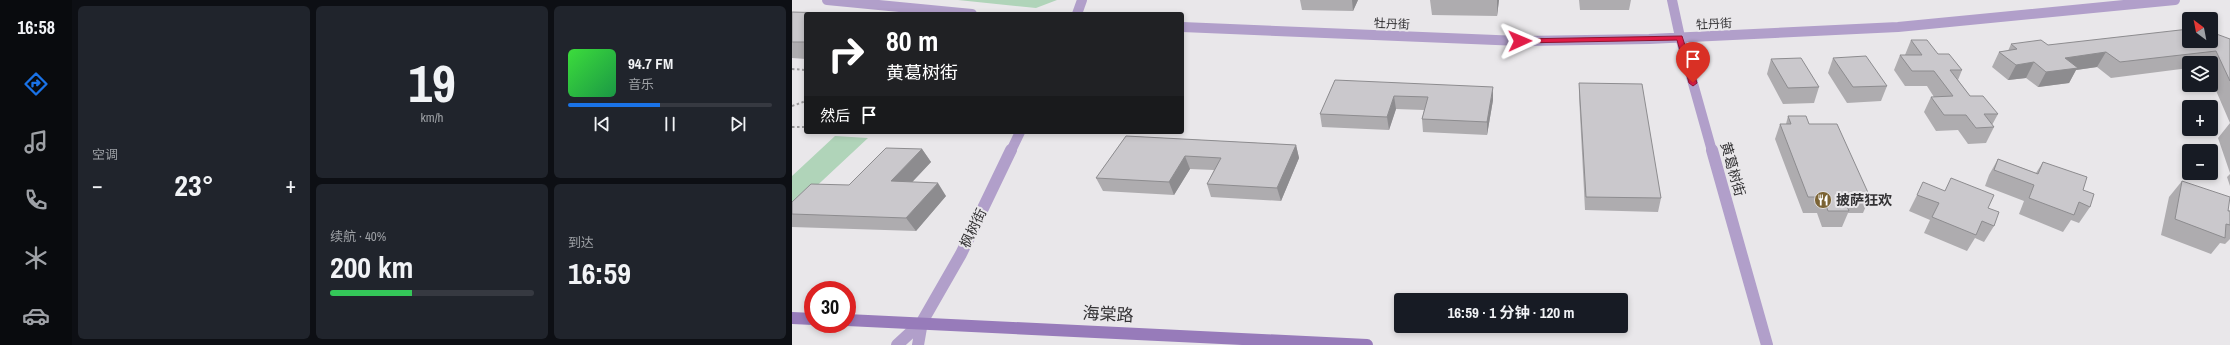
<!DOCTYPE html>
<html lang="zh">
<meta charset="utf-8">
<style>
:root{--surface:#171b24;--page:#20242c;--text:#f1f3f6;--muted:#9ea1a6;--line:#363941;--accent:#1a73e8}
body{margin:0;font-family:"Archivo Narrow","Noto Sans SC",sans-serif;background:var(--page);color:var(--text);height:100vh;display:flex;flex-direction:column;font-size:15px;white-space:nowrap}
*{box-sizing:border-box;margin:0}
p{font-size:13px;color:var(--muted)}
.icon{flex:none;width:22px;height:22px;fill:none;stroke:currentColor;stroke-width:2;stroke-linecap:round;stroke-linejoin:round}
.map{position:relative;flex:1;overflow:hidden}
.sheet{display:flex;flex-direction:column;gap:6px;padding:6px;background:#0d0f14;width:720px}
.sheet>*{flex:none}
.guide{position:absolute;left:12px;top:12px;width:380px;height:122px;border-radius:4px;box-shadow:0 2px 6px #0003;background:#202124;color:#fff;overflow:hidden}
.needle{width:26px;rotate:328deg}
.fabs{position:absolute;left:1390px;top:12px;display:grid;gap:8px}
.fabs a{display:grid;place-items:center;width:36px;height:36px;border-radius:4px;background:var(--surface);box-shadow:0 2px 6px #0003;font-size:20px}
.speed{position:absolute;left:12px;top:281px;display:flex;gap:8px;font-size:20px;font-weight:700;text-align:center}
.speed>*{display:grid;place-content:center;width:52px;height:52px;border-radius:50%;background:var(--surface);box-shadow:0 2px 6px #0003;line-height:1}
.speed .limit{border:6px solid #d22;background:#fff;color:#111}
.pin{position:absolute;display:grid;place-items:center;width:34px;height:34px;color:#fff;margin:-41px -17px;border-radius:50% 50% 50% 0;rotate:-45deg;box-shadow:0 0 4px #0007}
.pin .icon{rotate:45deg}
.me{position:absolute;width:44px;margin:-22px;rotate:89deg;stroke-linejoin:round;filter:drop-shadow(0 0 3px #0008)}
.turn{display:flex;align-items:center;gap:14px;height:84px;padding:0 16px;font-size:18px}
.turn .icon{width:52px;height:52px;stroke-width:2.5}
.turn b{display:block;font-size:28px;line-height:34px}
.then{display:flex;align-items:center;height:38px;padding:0 16px;background:#0003;gap:8px;font-size:15px}
.big{font-size:30px;font-weight:700;line-height:1.1}
.sheet .tile{flex:1;display:flex;flex-direction:column;justify-content:center;gap:6px;min-width:0;padding:0 14px;border-radius:6px;background:var(--page)}
.sheet .dial{align-items:center;gap:0}
.dial b{font-size:52px;line-height:1}
.song{display:flex;align-items:center;gap:12px}
.cover{width:48px;height:48px;border-radius:6px;background:linear-gradient(135deg,hsl(120 70% 55%),hsl(140 70% 35%))}
.played{height:4px;border-radius:2px;background:linear-gradient(90deg,var(--accent) 45%,var(--line) 45%)}
.keys{display:flex;justify-content:space-around;direction:ltr}
.heat{display:flex;justify-content:space-between;align-items:center;font-size:22px;direction:ltr}
.charge{height:6px;border-radius:3px;background:linear-gradient(90deg,#34c759 40%,var(--line) 0)}
.sheet .tiles{flex:1;display:grid;gap:6px;grid-template-columns:repeat(3,1fr)}
.tile:first-child{grid-row:span 2}
.trip{position:absolute;left:602px;top:293px;width:234px;height:40px;border-radius:4px;background:var(--surface);box-shadow:0 2px 6px #0003;font-weight:700;line-height:40px;text-align:center}
main{display:flex;flex:1;min-height:0}
.dock{display:flex;flex-direction:column;width:72px;justify-content:space-around;align-items:center;background:#090b0e;color:var(--muted)}
.dock .icon{width:28px;height:28px}
.dock .on{color:var(--accent)}
.dock b{font-size:18px;color:var(--text)}
.map>svg:first-child{display:block}
.green{fill:#b0d4b9}
.lines{fill:none;stroke-linecap:round;stroke-linejoin:round}
.path{stroke:#9d9c9e;stroke-width:2;stroke-dasharray:2.5 2.5;stroke-linecap:butt}
.minor-far1{stroke:#b19fca;stroke-width:10}
.minor{stroke:#b19fca;stroke-width:12}
.tertiary-far1{stroke:#b19fca;stroke-width:10}
.tertiary{stroke:#b19fca;stroke-width:12}
.secondary{stroke:#977bba;stroke-width:12}
.wall{fill:#aeacaf}
.shaded-wall{fill:#8d8c8f}
.building{fill:#cac8cc;stroke:#8d8c8f}
.route{fill:#e11d48;stroke:#92132f}
.labels{text-anchor:middle;stroke-width:4;stroke-linejoin:round;paint-order:stroke}
.far-street-label{font-size:12px;fill:#333234;stroke:#e9e7ea}
.street-label{font-size:14px;fill:#333234;stroke:#e9e7ea}
.poi-label{font-size:14px;font-weight:bold;fill:#333234;stroke:#e9e7ea;text-anchor:start}
.near-street-label{font-size:17px;fill:#333234;stroke:#e9e7ea}
</style>
<main>
<nav class="dock">
<b>16:58</b>
<svg class="icon on" aria-label="directions" viewBox="0 0 24 24"><path d="M12 3l9 9-9 9-9-9zM9 14v-3h6M13 9l2 2-2 2"/></svg>
<svg class="icon" aria-label="music" viewBox="0 0 24 24"><path d="M9 18V5l10-2v13"/><circle cx="6" cy="18" r="3"/><circle cx="16" cy="16" r="3"/></svg>
<svg class="icon" aria-label="phone" viewBox="0 0 24 24"><path d="M5 4h4l2 5-3 2q2 4 5 5l2-3 5 2v4C11 20 4 13 5 4z"/></svg>
<svg class="icon" aria-label="climate" viewBox="0 0 24 24"><path d="M12 3v18M4 7l16 10M4 17L20 7"/></svg>
<svg class="icon" aria-label="car" viewBox="0 0 24 24"><path d="M5 17H2v-5l4-1 3-4h7l3 4 3 1v5h-3M9 17h6M6 11h13"/><circle cx="7" cy="17" r="2"/><circle cx="17" cy="17" r="2"/></svg>
</nav>
<section class="sheet">
<div class="tiles">
<div class="tile"><p>空调</p>
<div class="heat"><a>−</a><b class="big">23°</b><a>+</a></div>
</div>
<div class="tile dial"><b>19</b><p>km/h</p></div>
<div class="tile">
<div class="song"><i class="cover"></i><div><b>94.7 FM</b><p>音乐</p></div></div>
<div class="played"></div>
<div class="keys"><svg class="icon" aria-label="previous" viewBox="0 0 24 24"><path d="M18 5L8 12l10 7zM5 5v14"/></svg><svg class="icon" aria-label="pause" viewBox="0 0 24 24"><path d="M8 5v14M16 5v14"/></svg><svg class="icon" aria-label="next" viewBox="0 0 24 24"><path d="M6 5l10 7-10 7zM19 5v14"/></svg></div>
</div>
<div class="tile"><p>续航 · 40%</p><b class="big">200 km</b><div class="charge"></div></div>
<div class="tile"><p>到达</p><b class="big">16:59</b></div>
</div>
</section>
<div class="map">
<svg width="1438" height="345" viewBox="0 0 1438 345">
<rect width="100%" height="100%" fill="#e9e7ea"/>
<path class="green" d="M 166,0 L 265,0 L 244,8 Z
M 43,136 L 76,138 L 0,209 L 0,176 Z"/>
<g class="lines">
<path class="path" d="M 0,69 L 14,70
M 0,106 L 14,101
M 0,127 L 14,127"/>
<path class="minor-far1" d="M 35,0 L 180,14
M 880,0 L 888,37 L 920,151
M 390,27 L 728,41 L 857,39 L 1106,27 L 1383,0"/>
<path class="minor" d="M 920,150 L 975,345"/>
<path class="tertiary-far1" d="M 285,14 L 290,0
M 219,151 L 228,132"/>
<path class="tertiary" d="M 105,345 L 130,322 L 169,254 L 219,150
M 126,345 L 130,322"/>
<path class="secondary" d="M 0,318 L 21,319
M 55,320 L 575,345"/>
</g>
<path class="wall" d="M 508,0 L 566,0 L 561,11 L 510,10 Z
M 638,0 L 707,0 L 705,16 L 640,15 Z
M 787,0 L 839,0 L 837,10 L 788,10 Z
M 0,12 L 14,14 L 14,59 L 0,58 Z
M 1438,39 L 1438,173 L 1426,138 L 1438,123 L 1419,79 L 1419,63 L 1397,63 L 1397,68 L 1319,78 L 1305,67 L 1284,70 L 1277,83 L 1246,87 L 1234,78 L 1216,80 L 1200,67 L 1207,52 L 1216,51 L 1219,44 L 1256,45 Z
M 1119,40 L 1146,54 L 1170,70 L 1166,80 L 1178,96 L 1206,114 L 1200,125 L 1202,127 L 1194,143 L 1176,144 L 1166,130 L 1144,131 L 1132,112 L 1139,97 L 1142,97 L 1135,86 L 1113,86 L 1102,70 L 1108,55 L 1113,55 Z
M 1041,58 L 1095,86 L 1089,101 L 1055,103 L 1036,73 Z
M 979,59 L 1027,87 L 1022,103 L 991,104 L 975,74 Z
M 543,80 L 701,100 L 695,135 L 631,132 L 630,119 L 632,110 L 604,109 L 597,130 L 530,127 L 528,114 Z
M 787,83 L 869,198 L 866,212 L 793,210 L 787,96 Z
M 996,116 L 1017,124 L 1078,197 L 1071,213 L 1056,213 L 1050,227 L 1030,227 L 1025,213 L 1011,213 L 983,139 L 988,124 L 994,124 Z
M 334,136 L 504,145 L 507,158 L 489,201 L 419,197 L 415,184 L 422,170 L 398,169 L 382,195 L 311,191 L 304,178 Z
M 130,149 L 139,162 L 120,182 L 154,196 L 124,231 L 0,227 L 0,202 L 57,185 Z
M 1206,159 L 1244,173 L 1251,162 L 1291,190 L 1298,207 L 1287,223 L 1279,220 L 1271,232 L 1227,214 L 1232,201 L 1193,186 L 1197,175 Z
M 1438,174 L 1438,186 L 1435,177 Z
M 1390,181 L 1438,211 L 1438,239 L 1433,244 L 1428,243 L 1419,254 L 1369,235 L 1377,197 Z
M 1125,195 L 1196,208 L 1202,226 L 1192,242 L 1183,238 L 1175,251 L 1132,233 L 1138,220 L 1117,211 Z"/>
<path class="shaded-wall" d="M 560,0 L 566,0 L 561,11 Z
M 705,0 L 707,0 L 705,16 Z
M 1314,52 L 1305,67 L 1284,70 L 1277,83 L 1246,87 L 1254,72 L 1273,58 Z
M 1242,62 L 1234,78 L 1216,80 L 1224,65 Z
M 701,87 L 701,100 L 695,135 L 695,122 Z
M 602,96 L 604,109 L 597,130 L 595,117 Z
M 504,145 L 507,158 L 489,201 L 485,188 Z
M 130,149 L 139,162 L 109,194 L 99,181 Z
M 393,156 L 398,169 L 382,195 L 377,182 Z
M 146,183 L 154,196 L 124,231 L 114,218 Z"/>
<path class="building" d="M 0,12 L 71,14 L 14,14 L 14,42 L 0,42 Z
M 1397,29 L 1397,41 L 1419,41 L 1419,32 L 1438,39 L 1438,81 L 1424,51 L 1328,62 L 1314,52 L 1273,58 L 1286,68 L 1254,72 L 1242,62 L 1224,65 L 1207,52 L 1225,49 L 1219,44 L 1249,40 L 1256,45 Z
M 1119,40 L 1135,40 L 1146,54 L 1157,54 L 1170,70 L 1158,70 L 1178,96 L 1191,96 L 1206,114 L 1192,114 L 1202,127 L 1184,128 L 1174,115 L 1152,115 L 1139,97 L 1161,96 L 1142,71 L 1120,71 L 1108,55 L 1130,55 Z
M 1074,56 L 1095,86 L 1061,87 L 1041,58 Z
M 1009,58 L 1027,87 L 996,88 L 979,59 Z
M 543,80 L 701,87 L 695,122 L 630,119 L 636,97 L 602,96 L 595,117 L 528,114 Z
M 787,83 L 850,84 L 869,198 L 794,197 Z
M 996,116 L 1014,116 L 1017,124 L 1045,124 L 1078,197 L 1051,197 L 1057,211 L 1036,211 L 1031,197 L 1016,197 L 988,124 L 999,124 Z
M 334,136 L 504,145 L 485,188 L 415,184 L 429,158 L 393,156 L 377,182 L 304,178 Z
M 94,148 L 130,149 L 99,181 L 146,183 L 114,218 L 0,214 L 0,202 L 19,184 L 57,185 Z
M 1206,159 L 1246,174 L 1251,162 L 1295,177 L 1291,190 L 1302,194 L 1298,207 L 1287,202 L 1282,215 L 1237,198 L 1242,185 L 1202,170 Z
M 1159,178 L 1202,195 L 1196,208 L 1207,212 L 1202,226 L 1190,221 L 1184,235 L 1140,217 L 1147,203 L 1125,195 L 1131,182 L 1153,191 Z
M 1390,181 L 1438,197 L 1436,211 L 1438,211 L 1438,225 L 1434,224 L 1433,238 L 1383,219 Z"/>
<path class="route" d="M 890,36 L 905,83 L 901,86 L 897,83 L 885,40 L 728,43 L 725,41 L 728,39 Z"/>
<defs>
<g id="restaurant-disc" transform="scale(0.9)"><circle r="9.5" fill="#7b6334" stroke="#e9e7ea"/><path d="M-5-6h1v4h1v-4h1v4h1v-4h1v5L-1.5 .5V6h-2V.5L-5-1ZM5-6V6H3V1.5H1.5Q1.5-4 5-6Z" fill="#fff"/></g>
</defs>
<g fill-rule="evenodd">
<use href="#restaurant-disc" x="1031" y="200"/>
</g>
<g class="labels">
<g class="far-street-label">
<text transform="translate(600 24) rotate(2)" y="4">牡丹街</text>
<text transform="translate(922 24) rotate(-3)" y="4">牡丹街</text>
</g>
<g class="street-label">
<text transform="translate(941 169) rotate(74)" y="5">黄葛树街</text>
<text transform="translate(181 228) rotate(-64)" y="5">枫树街</text>
</g>
<g class="poi-label">
<text x="1044" y="205">披萨狂欢</text>
</g>
<g class="near-street-label">
<text transform="translate(316 314) rotate(3)" y="6">海棠路</text>
</g>
</g>
</svg>
<div class="fabs">
<a><svg class="needle" viewBox="-14 -14 28 28"><path d="M0-13l5 13h-10z" fill="#e53935"/><path d="M0 13l5-13h-10z" fill="#9ea1a6"/></svg></a>
<a><svg class="icon" aria-label="layers" viewBox="0 0 24 24"><path d="M12 4l9 5-9 5-9-5zM3 14l9 5 9-5"/></svg></a>
<a>+</a>
<a>−</a>
</div>
<div class="speed"><div class="limit">30</div></div>
<div class="pin" style="left:901px;top:83px;background:#d93025"><svg class="icon" aria-label="arrive" viewBox="0 0 24 24"><path d="M6 21V4h12l-3 4 3 4H6"/></svg></div>
<svg class="me" style="left:728px;top:41px" viewBox="-20 -20 40 40"><path d="M0-17L14 15 0 8-14 15z" fill="#e11d48" stroke="#fff" stroke-width="4"/></svg>
<div class="trip">16:59 · 1 分钟 · 120 m</div>
<div class="guide">
<div class="turn"><svg class="icon" aria-label="right" viewBox="0 0 24 24"><path d="M7 20v-9h11M14 6l5 5-5 5"/></svg><div><b>80 m</b>黄葛树街</div></div>
<div class="then">然后<svg class="icon" aria-label="arrive" viewBox="0 0 24 24"><path d="M6 21V4h12l-3 4 3 4H6"/></svg></div>
</div>
</div>
</main>
